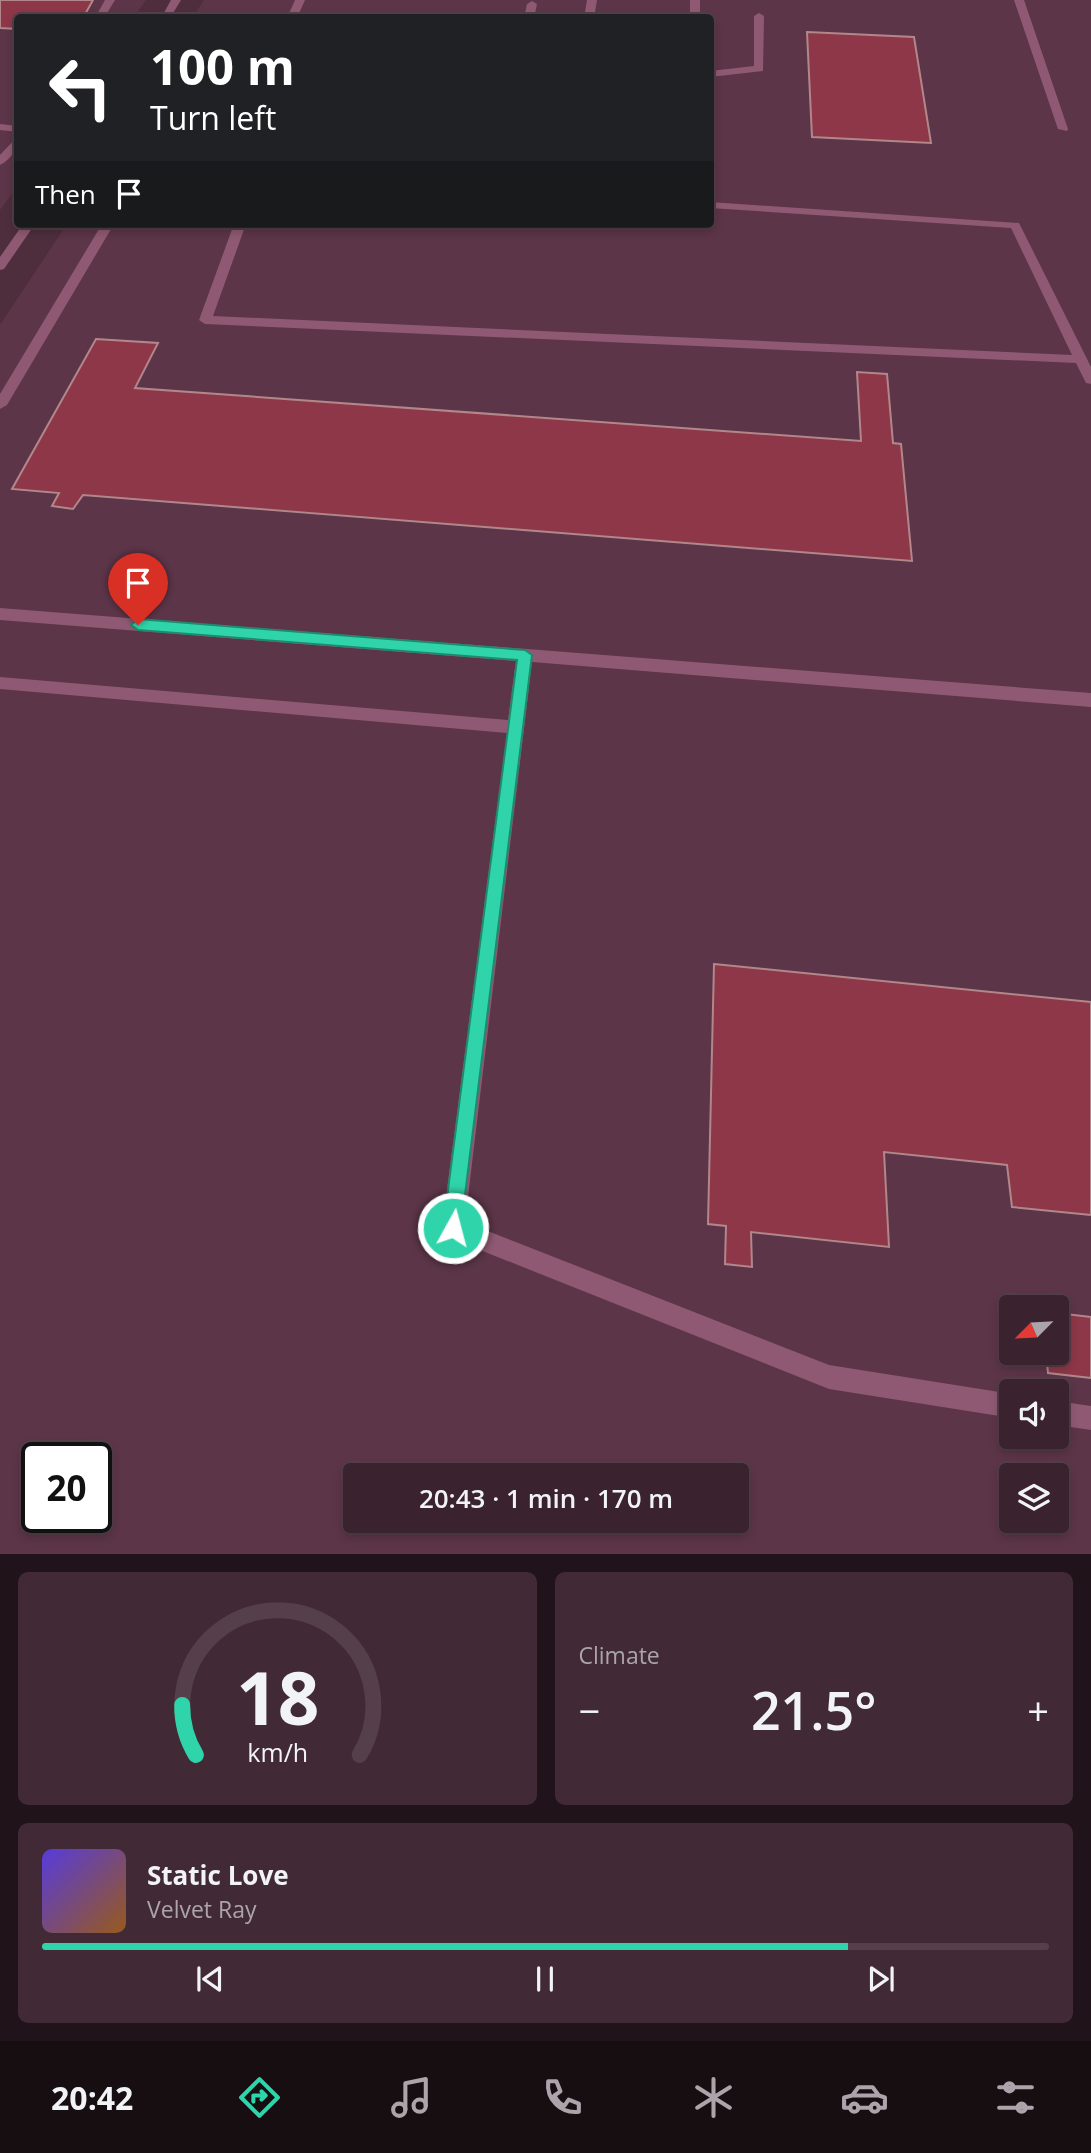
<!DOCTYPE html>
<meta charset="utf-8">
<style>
:root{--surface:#3a222e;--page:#412a36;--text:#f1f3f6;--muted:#aba4aa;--line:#543f4a;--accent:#30d4aa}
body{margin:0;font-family:"Open Sans",sans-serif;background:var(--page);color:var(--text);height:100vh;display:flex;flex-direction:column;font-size:26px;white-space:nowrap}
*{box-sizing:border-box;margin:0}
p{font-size:23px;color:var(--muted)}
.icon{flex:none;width:38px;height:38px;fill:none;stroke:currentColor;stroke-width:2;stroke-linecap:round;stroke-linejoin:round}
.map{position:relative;height:1554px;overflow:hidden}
.panel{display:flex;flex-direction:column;gap:18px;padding:18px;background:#201319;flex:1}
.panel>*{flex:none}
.top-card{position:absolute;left:14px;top:14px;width:700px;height:214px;border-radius:7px;box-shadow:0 4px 10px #0003,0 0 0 2px var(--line);background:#202124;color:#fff;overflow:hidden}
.needle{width:46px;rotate:246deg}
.fabs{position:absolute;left:999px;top:1295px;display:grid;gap:14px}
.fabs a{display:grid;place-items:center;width:70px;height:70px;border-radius:7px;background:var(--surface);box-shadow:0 4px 10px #0003,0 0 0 2px var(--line);font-size:35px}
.speed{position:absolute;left:21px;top:1442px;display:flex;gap:14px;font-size:35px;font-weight:700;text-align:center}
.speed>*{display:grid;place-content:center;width:91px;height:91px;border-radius:50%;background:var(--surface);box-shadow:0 4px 10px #0003,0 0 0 2px var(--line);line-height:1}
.speed .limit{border:4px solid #111;border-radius:10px;background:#fff;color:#111}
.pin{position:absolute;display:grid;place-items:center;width:60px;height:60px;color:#fff;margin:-72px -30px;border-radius:50% 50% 50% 0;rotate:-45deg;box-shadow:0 0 7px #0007}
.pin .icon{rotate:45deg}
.me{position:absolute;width:77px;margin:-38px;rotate:7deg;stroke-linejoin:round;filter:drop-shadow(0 0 5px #0008)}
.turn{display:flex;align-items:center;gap:24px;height:147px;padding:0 21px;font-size:32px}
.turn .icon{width:91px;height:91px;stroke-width:2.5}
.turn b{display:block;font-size:49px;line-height:60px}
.then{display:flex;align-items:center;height:66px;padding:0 21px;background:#0003;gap:14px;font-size:26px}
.big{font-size:52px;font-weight:600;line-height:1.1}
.panel .tile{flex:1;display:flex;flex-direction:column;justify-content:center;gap:10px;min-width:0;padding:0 24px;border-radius:10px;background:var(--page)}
.panel .dial{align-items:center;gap:0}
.dial svg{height:182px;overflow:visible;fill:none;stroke:var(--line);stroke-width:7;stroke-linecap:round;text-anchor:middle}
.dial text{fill:var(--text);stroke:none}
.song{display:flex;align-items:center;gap:21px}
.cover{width:84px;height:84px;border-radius:10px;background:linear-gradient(135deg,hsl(250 70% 55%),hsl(30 70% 35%))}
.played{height:7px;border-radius:4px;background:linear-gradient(90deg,var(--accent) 80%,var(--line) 80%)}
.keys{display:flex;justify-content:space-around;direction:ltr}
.heat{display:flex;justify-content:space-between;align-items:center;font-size:38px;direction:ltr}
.panel .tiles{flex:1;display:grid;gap:18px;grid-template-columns:1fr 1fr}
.tile:last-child{grid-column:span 2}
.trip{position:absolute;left:343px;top:1463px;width:406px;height:70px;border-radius:7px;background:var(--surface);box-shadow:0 4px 10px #0003,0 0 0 2px var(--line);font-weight:600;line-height:70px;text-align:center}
.tabs{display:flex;height:112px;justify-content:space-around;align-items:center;background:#170e12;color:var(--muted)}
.tabs .icon{width:49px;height:49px}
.tabs .active{color:var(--accent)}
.tabs b{font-size:32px;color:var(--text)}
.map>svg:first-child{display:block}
.built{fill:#5c3548;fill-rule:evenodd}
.building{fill:#8d3748;stroke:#b1878c;stroke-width:2}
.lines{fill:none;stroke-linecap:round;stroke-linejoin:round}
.minor{fill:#8f5973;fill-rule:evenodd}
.route{fill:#30d4aa;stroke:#1f8a6e;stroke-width:2}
</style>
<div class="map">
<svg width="1091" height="1555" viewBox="0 0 1091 1555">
<rect width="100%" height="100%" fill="#4e2e3d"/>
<path class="built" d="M 0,0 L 146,0 L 134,17 L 18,18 L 17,187 L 0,210 Z
M 204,0 L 1091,0 L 1091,1554 L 0,1554 L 0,325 L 67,224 L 710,224 L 710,18 L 193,17 ZM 1012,1307 L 1057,1307 L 1057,1353 L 1012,1353 ZM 1012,1391 L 1057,1391 L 1057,1437 L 1012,1437 ZM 37,1458 L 96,1458 L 96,1517 L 37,1517 ZM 355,1475 L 737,1475 L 737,1521 L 355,1521 ZM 1012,1475 L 1057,1475 L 1057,1521 L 1012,1521 Z"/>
<path class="building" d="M 0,0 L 93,0 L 83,18 L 18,18 L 18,29 L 0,28 Z
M 376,13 L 471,18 L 374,18 Z
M 807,32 L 914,37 L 931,143 L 812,137 Z
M 96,339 L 158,343 L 135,388 L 861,441 L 857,372 L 887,374 L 893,443 L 901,444 L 912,561 L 83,495 L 73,509 L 52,506 L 59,493 L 12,489 Z
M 714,964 L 1091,1002 L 1091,1215 L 1012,1207 L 1007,1165 L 884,1152 L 889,1247 L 751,1232 L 752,1267 L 725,1264 L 726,1226 L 708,1224 Z
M 1057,1313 L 1091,1317 L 1091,1378 L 1048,1373 L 1046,1353 L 1057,1353 Z"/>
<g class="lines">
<path class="minor" d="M 105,0 L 115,0 L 104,18 L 95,18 Z
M 171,0 L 181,0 L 170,18 L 161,18 Z
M 295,0 L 305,0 L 297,18 L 287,18 Z
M 587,0 L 597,0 L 594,18 L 584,18 Z
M 690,0 L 700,0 L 700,18 L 690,18 Z
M 1014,0 L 1024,0 L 1068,129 L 1067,131 L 1058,129 Z
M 532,1 L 537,4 L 534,18 L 524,18 L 527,4 Z
M 759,13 L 764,16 L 763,71 L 710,77 L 710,71 L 754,66 L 754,16 Z
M 0,124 L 18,126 L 18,132 L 0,130 Z
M 18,136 C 18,148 11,160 0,165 L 0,155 Z
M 710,202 L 1019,223 L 1091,367 L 1091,384 L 1086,383 L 1076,363 L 205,324 L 199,320 L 234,224 L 246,224 L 213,316 L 1072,355 L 1011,228 L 710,208 Z
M 23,224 L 35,224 L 4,269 L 0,270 L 0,257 Z
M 102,224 L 114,224 L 7,405 L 0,409 L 0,394 Z
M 0,608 L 1091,693 L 1091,707 L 532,662 L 465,1222 L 829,1365 L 1012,1394 L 1012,1418 L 829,1389 L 445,1236 L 442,1228 L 507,733 L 0,689 L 0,677 L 508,720 L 516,661 L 0,620 Z
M 1057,1401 L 1091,1406 L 1091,1430 L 1057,1425 Z"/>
</g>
<path class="route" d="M 138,619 L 525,650 L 532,655 L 460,1235 L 453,1238 L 446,1235 L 443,1228 L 517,660 L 138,630 L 131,625 Z"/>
</svg>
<div class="fabs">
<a><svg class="needle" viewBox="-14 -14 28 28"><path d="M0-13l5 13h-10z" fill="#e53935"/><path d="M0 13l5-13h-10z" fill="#aba4aa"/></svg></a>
<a><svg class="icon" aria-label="sound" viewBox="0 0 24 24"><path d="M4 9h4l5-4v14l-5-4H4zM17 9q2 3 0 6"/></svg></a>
<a><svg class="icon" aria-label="layers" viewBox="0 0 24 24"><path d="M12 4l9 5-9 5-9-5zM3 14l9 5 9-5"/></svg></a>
</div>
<div class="speed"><div class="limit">20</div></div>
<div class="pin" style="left:138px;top:625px;background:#d93025"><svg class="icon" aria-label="arrive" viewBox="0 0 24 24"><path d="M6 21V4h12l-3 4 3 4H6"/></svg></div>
<svg class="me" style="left:453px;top:1228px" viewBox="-20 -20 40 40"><circle r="17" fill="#30d4aa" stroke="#fff" stroke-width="3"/><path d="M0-11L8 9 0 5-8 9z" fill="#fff"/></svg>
<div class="trip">20:43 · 1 min · 170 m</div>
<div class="top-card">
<div class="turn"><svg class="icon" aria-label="left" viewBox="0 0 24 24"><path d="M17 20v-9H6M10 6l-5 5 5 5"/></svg><div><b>100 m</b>Turn left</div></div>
<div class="then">Then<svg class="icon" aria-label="arrive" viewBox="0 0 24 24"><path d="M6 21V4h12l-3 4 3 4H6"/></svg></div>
</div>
</div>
<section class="panel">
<div class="tiles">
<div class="tile dial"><svg viewBox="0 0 100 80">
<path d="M14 69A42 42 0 1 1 86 69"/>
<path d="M14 69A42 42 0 0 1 8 47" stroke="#30d4aa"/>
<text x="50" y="56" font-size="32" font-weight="700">18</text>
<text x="50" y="72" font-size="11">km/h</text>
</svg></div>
<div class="tile"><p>Climate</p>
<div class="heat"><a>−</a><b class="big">21.5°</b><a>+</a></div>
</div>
<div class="tile">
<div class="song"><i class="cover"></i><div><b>Static Love</b><p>Velvet Ray</p></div></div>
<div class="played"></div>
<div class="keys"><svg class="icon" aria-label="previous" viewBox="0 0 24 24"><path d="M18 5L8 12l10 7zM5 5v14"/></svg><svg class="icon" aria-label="pause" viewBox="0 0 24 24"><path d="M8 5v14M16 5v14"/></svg><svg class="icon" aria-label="next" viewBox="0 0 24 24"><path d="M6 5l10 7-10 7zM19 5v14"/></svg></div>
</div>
</div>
</section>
<nav class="tabs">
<b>20:42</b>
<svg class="icon active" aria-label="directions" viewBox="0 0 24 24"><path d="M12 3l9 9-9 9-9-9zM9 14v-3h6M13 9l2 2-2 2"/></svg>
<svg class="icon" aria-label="music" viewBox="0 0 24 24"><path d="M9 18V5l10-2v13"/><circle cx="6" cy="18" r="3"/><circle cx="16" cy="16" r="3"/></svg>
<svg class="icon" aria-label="phone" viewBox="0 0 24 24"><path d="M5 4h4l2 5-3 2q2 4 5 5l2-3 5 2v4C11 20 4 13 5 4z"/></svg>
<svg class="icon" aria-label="climate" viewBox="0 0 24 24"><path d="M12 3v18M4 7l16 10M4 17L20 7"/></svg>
<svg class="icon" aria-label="car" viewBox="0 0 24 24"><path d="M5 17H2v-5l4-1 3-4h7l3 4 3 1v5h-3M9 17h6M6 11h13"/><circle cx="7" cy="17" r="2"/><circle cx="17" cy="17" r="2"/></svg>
<svg class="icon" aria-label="filters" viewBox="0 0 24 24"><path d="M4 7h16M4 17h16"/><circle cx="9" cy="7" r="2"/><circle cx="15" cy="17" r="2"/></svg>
</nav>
